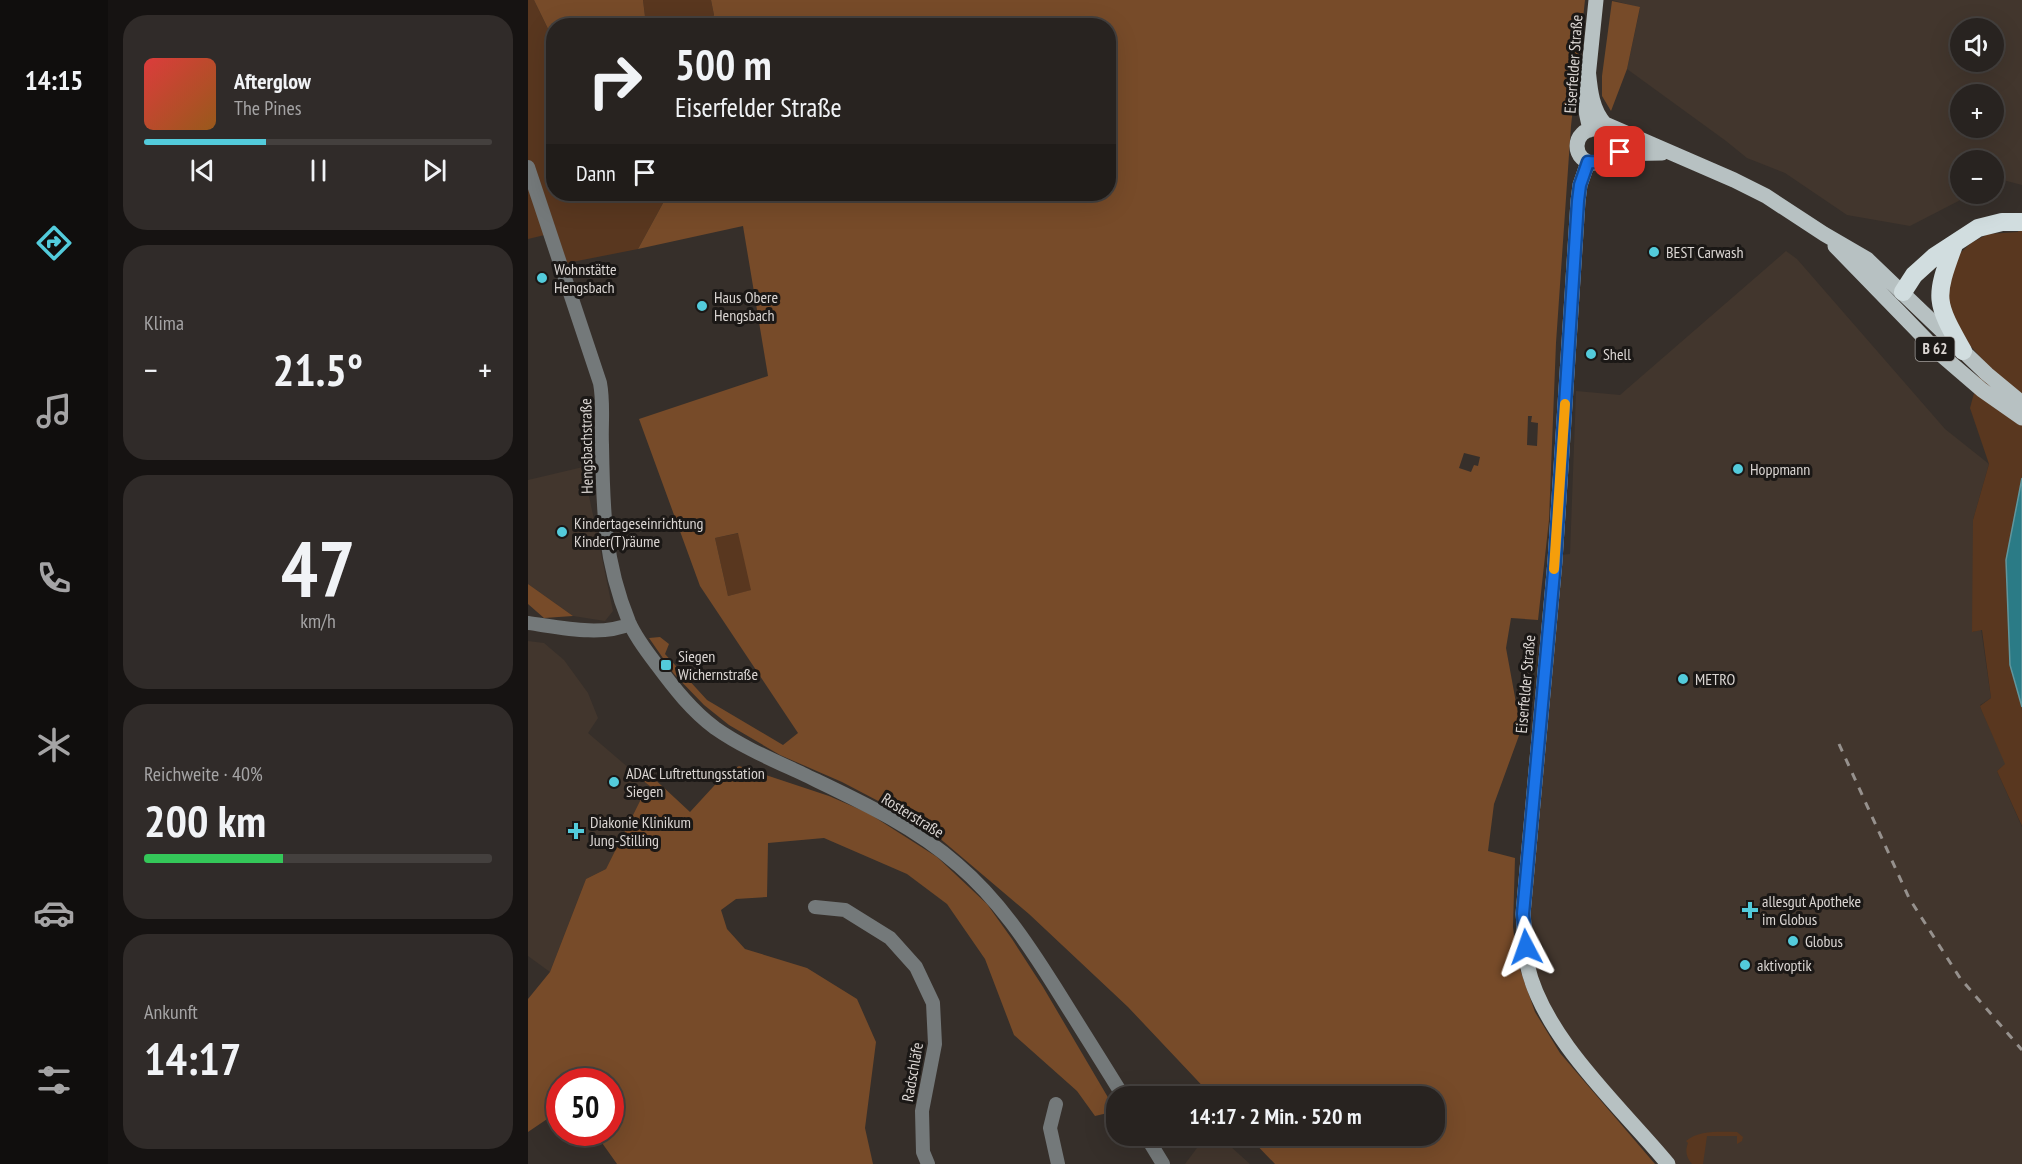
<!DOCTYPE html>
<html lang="de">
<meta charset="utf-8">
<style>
:root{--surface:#282320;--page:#302b29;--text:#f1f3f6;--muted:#a5a4a5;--line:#44403e;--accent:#53cbdb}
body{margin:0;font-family:"PT Sans Narrow",sans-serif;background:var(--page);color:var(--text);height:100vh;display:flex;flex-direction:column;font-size:22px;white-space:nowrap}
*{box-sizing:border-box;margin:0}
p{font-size:20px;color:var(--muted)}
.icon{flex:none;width:33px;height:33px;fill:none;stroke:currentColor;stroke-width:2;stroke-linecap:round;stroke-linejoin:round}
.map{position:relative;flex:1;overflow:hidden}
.side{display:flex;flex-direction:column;gap:15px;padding:15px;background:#161312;width:420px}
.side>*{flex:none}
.banner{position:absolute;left:18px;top:18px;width:570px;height:183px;border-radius:24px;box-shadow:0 6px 24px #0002,0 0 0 2px var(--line);background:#282320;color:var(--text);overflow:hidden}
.tools{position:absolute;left:1422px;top:18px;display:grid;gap:12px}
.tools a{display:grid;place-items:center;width:54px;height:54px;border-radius:50%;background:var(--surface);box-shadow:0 6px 24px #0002,0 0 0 2px var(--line);font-size:30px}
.speed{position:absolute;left:18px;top:1068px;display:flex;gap:12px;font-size:30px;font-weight:700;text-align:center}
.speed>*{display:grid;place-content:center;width:78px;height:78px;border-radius:50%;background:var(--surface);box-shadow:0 6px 24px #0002,0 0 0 2px var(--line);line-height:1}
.speed .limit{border:9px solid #d22;background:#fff;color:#111}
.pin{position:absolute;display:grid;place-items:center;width:51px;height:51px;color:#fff;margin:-26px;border-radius:12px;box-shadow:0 3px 9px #0006}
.me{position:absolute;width:66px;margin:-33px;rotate:356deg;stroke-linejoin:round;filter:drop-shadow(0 0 4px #0008)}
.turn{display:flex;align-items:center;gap:21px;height:126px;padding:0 30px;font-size:27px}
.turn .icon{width:78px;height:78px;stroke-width:2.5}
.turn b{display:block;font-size:42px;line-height:51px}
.then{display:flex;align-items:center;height:57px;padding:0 30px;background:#0003;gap:12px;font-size:22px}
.big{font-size:45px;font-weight:800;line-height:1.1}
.side .tile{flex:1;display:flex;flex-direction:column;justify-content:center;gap:9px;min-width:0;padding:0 21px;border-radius:24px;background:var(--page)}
.side .dial{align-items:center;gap:0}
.dial b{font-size:78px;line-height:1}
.song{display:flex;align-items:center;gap:18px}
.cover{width:72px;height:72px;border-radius:9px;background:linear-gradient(135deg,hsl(0 70% 55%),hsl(30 70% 35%))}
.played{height:6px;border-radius:3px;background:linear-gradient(90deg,var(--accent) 35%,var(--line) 35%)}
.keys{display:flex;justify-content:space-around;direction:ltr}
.heat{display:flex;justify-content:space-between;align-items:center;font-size:33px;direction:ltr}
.charge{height:9px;border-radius:4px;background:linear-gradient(90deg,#34c759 40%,var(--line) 0)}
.trip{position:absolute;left:578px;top:1086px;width:339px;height:60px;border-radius:24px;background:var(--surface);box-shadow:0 6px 24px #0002,0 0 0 2px var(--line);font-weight:800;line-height:60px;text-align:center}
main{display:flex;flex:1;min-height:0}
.menu{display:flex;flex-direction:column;width:108px;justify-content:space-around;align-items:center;background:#100e0d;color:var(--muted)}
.menu .icon{width:42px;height:42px}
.menu .active{color:var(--accent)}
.menu b{font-size:27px;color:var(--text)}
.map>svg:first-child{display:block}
.built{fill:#42362d;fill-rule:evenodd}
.green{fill:#59371f}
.forest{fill:#774b29;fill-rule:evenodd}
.water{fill:#2b7b86;stroke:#60969d;stroke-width:1.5}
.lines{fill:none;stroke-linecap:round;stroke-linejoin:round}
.minor{stroke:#74797a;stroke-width:14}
.major{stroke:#b7c1c2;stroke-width:15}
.highway{stroke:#d1dddf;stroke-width:18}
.rail{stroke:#96918d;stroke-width:3;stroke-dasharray:8 8;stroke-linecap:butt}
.route-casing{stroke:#114b97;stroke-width:15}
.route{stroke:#1a73e8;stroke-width:10}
.slow{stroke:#f59e0b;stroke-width:10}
.poi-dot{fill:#53cbdb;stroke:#1b1816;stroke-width:2}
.labels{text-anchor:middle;stroke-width:6;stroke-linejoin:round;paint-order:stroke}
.shield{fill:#1b1816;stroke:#a19d9a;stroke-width:1.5}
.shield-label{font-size:15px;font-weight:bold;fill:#dbd6d3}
.street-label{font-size:16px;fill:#dbd6d3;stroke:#1b1816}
.poi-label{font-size:16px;fill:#dbd6d3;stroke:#1b1816;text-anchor:start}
</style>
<main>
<nav class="menu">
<b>14:15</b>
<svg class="icon active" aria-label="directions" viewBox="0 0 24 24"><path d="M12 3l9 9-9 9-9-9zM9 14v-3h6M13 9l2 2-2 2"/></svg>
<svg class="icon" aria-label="music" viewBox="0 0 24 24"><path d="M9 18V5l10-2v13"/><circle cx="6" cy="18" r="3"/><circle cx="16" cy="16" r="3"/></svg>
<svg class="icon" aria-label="phone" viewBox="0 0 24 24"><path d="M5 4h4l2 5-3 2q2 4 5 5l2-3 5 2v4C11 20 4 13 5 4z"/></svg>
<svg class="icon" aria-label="climate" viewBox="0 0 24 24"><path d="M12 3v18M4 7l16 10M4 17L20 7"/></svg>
<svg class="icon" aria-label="car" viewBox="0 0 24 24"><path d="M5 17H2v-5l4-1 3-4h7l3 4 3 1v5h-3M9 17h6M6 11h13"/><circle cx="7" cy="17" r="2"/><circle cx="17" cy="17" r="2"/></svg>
<svg class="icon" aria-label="filters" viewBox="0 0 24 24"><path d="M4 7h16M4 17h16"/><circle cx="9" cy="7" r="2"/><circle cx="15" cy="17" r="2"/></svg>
</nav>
<section class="side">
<div class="tile">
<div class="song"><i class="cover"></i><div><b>Afterglow</b><p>The Pines</p></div></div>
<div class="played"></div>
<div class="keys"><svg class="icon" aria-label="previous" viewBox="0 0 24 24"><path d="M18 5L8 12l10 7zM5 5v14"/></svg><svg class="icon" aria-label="pause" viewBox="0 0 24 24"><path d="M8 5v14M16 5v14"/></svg><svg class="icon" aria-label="next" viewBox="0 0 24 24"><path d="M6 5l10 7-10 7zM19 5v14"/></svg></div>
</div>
<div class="tile"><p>Klima</p>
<div class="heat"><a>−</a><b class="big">21.5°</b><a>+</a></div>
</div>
<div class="tile dial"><b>47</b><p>km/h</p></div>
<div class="tile"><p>Reichweite · 40%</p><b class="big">200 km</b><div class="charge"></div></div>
<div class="tile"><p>Ankunft</p><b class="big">14:17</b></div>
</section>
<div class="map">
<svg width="1494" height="1164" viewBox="0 0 1494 1164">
<rect width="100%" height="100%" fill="#362f2a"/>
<path class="built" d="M 1084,0 L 1494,0 L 1494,185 L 1471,179 L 1466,182 L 1466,160 L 1432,160 L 1432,194 L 1444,194 L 1382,226 L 1319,215 L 1257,173 L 1219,158 L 1198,141 L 1099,69 L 1112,8 ZM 1432,28 L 1466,28 L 1466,62 L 1432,62 ZM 1432,94 L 1466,94 L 1466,128 L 1432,128 Z
M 1258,251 L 1269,259 L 1417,429 L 1461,464 L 1445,520 L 1445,632 L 1453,629 L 1463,698 L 1452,705 L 1453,709 L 1478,764 L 1469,771 L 1494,827 L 1494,1164 L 1140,1164 L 1047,1056 L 1009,995 L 995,914 L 1032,555 L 1042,554 L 1048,391 L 1092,395 Z
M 55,467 L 85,611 L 77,621 L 45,616 L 0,584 L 0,480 Z
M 0,641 L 16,643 L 36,660 L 60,693 L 70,718 L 60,733 L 123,787 L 116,793 L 78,869 L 58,879 L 22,972 L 0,956 Z
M 682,1142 L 702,1146 L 722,1164 L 657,1164 L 669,1148 L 675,1143 Z"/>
<path class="green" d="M 0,0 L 6,0 L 25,39 L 26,194 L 140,194 L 110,249 L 39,263 L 25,233 L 0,239 Z
M 115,0 L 183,0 L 186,15 L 180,25 L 118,25 Z
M 1494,218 L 1494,478 L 1488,504 L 1482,665 L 1494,707 L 1494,826 L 1469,771 L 1477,764 L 1453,709 L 1452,706 L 1463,698 L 1454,630 L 1444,632 L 1445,520 L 1461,464 L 1442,408 L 1455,360 L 1429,331 L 1418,302 L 1427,258 L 1443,243 L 1460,234 L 1490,232 Z
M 211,533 L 224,590 L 200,596 L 187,538 Z
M 1209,1132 L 1215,1137 L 1214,1141 L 1209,1144 L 1209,1136 L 1179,1136 L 1175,1164 L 1164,1164 C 1158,1157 1157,1151 1160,1143 L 1158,1141 C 1171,1130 1192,1132 1209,1132 Z"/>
<path class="forest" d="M 6,0 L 115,0 L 118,25 L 26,26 L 25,39 Z
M 183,0 L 1057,0 L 1043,126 L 1028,343 L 1021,520 L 1010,620 L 983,618 L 978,648 L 993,730 L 966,804 L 960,851 L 987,858 L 985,927 L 989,961 L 1007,1012 L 1032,1053 L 1127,1164 L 747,1164 L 720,1136 L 906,1136 L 906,1096 L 684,1096 L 600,1007 L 501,914 L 396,825 L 314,782 L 252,755 L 201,725 L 176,705 L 146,674 L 121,638 L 132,637 L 141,644 L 137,654 L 179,700 L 255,745 L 270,733 L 172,586 L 111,419 L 240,376 L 215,226 L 110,249 L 140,194 L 580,194 L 580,26 L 180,25 L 186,15 ZM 1000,416 L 1004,416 L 1003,422 L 1010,423 L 1009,446 L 999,445 ZM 936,453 L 952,457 L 950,466 L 946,465 L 943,472 L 931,468 ZM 210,533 L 223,590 L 200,596 L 187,538 Z
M 1084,1 L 1112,7 L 1099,69 L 1083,111 L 1074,96 L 1074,76 Z
M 0,584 L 45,616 L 16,618 L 0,604 Z
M 211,766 L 301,796 L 340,813 L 409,857 L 459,904 L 484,939 L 515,987 L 588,1111 L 567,1116 L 549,1091 L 486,1035 L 457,959 L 419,904 L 379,874 L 296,838 L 240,843 L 239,897 L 208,899 L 193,910 L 199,929 L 217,949 L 279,968 L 329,999 L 348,1042 L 337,1128 L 345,1164 L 89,1164 L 67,1133 L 82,1132 L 82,1082 L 32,1082 L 31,1111 L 0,1132 L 0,999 L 22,972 L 58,879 L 78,869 L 116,793 L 123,787 L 113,779 L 119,772 L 162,812 L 196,775 Z"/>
<path class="water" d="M 1494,478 L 1494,707 L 1482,665 L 1478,560 Z"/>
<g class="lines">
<path class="minor" d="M 0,167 L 72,383 C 76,404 73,424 74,445 C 75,509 76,561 101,622 C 108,638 119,652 129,665 C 146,688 164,711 187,728 C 214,747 245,760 275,774 C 329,800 385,825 430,865 C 470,899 500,944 527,987 C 550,1024 573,1060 595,1096
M 0,623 C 30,627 74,637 102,624
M 287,907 L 317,910 L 362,938 L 388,967 L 405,1003 L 407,1044 L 394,1111 L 395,1152 L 400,1164
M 528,1104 L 522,1128 L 530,1164
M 618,1136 L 635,1164"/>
<path class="major" d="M 1060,68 C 1062,87 1063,109 1077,124 L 1206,180 L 1238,196 L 1296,234 L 1339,259 L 1459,374 L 1494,403
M1049 146a17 17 0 1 1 34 0a17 17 0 1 1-34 0Z
M 1062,130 L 1057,107 L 1068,0
M 1081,154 L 1134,153
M 1060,162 L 1052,185 L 1050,201 L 1027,561 L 995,914 C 997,930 996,948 999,964 C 1015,1038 1093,1107 1140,1164
M 1307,246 L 1411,353 L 1454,390 L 1494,418"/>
<path class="highway" d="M 1426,245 C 1406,299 1407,301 1435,351
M 1375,292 L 1386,275 L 1407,256 L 1450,228 L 1474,222 L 1494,222"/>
<path class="rail" d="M 1311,744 L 1381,898 L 1432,978 L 1494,1050"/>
</g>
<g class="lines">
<g class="route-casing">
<path id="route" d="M 998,947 L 995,914 L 1027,561 L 1050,201 L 1052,185 L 1060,162 C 1074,164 1073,157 1082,153 C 1085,152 1089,153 1092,152"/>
</g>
<use href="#route" class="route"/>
<path class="slow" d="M 1026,569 L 1037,404"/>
</g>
<g class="poi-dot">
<circle cx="1126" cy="252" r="6"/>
<circle cx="14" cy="278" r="6"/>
<circle cx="174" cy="306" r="6"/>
<circle cx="1063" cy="354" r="6"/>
<circle cx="1210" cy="469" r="6"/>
<circle cx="34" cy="532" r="6"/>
<rect x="132" y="659" width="12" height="12" rx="3"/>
<circle cx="1155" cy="679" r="6"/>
<circle cx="86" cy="782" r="6"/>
<path d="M45 822h6v6h6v6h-6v6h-6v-6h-6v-6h6z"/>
<path d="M1219 901h6v6h6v6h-6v6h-6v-6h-6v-6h6z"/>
<circle cx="1265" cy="941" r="6"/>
<circle cx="1217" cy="965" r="6"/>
</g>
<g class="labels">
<rect class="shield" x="1387.5" y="337" width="39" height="24" rx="4.5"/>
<g class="shield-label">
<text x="1407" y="354">B 62</text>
</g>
<g class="street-label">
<text transform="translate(1045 64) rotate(-86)" y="6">Eiserfelder Straße</text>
<text transform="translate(58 446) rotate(-91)" y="6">Hengsbachstraße</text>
<text transform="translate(997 684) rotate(-85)" y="6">Eiserfelder Straße</text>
<text transform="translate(385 815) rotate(32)" y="6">Rosterstraße</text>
<text transform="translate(384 1072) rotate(-80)" y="6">Radschläfe</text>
</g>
<g class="poi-label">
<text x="1138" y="258">BEST Carwash</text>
<text x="26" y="275">Wohnstätte<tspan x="26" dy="18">Hengsbach</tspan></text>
<text x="186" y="303">Haus Obere<tspan x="186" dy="18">Hengsbach</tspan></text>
<text x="1075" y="360">Shell</text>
<text x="1222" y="475">Hoppmann</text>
<text x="46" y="529">Kindertageseinrichtung<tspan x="46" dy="18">Kinder(T)räume</tspan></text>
<text x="150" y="662">Siegen<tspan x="150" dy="18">Wichernstraße</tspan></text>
<text x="1167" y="685">METRO</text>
<text x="98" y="779">ADAC Luftrettungsstation<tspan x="98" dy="18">Siegen</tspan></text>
<text x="62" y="828">Diakonie Klinikum<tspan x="62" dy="18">Jung-Stilling</tspan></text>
<text x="1234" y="907">allesgut Apotheke<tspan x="1234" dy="18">im Globus</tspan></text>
<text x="1277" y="947">Globus</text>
<text x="1229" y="971">aktivoptik</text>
</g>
</g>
</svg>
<div class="tools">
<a><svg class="icon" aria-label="sound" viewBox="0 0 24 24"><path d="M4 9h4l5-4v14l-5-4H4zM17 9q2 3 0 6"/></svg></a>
<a>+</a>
<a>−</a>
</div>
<div class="speed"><div class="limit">50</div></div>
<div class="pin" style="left:1092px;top:152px;background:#d93025"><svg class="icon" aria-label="arrive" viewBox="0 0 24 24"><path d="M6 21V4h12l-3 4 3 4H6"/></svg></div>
<svg class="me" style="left:998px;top:947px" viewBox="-20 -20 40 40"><path d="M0-17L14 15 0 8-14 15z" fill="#1a73e8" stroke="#fff" stroke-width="4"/></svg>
<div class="trip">14:17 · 2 Min. · 520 m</div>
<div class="banner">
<div class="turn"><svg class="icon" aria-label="right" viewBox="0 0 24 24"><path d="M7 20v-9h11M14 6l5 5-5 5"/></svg><div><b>500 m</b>Eiserfelder Straße</div></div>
<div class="then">Dann<svg class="icon" aria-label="arrive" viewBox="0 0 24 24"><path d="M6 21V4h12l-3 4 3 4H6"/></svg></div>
</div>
</div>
</main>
